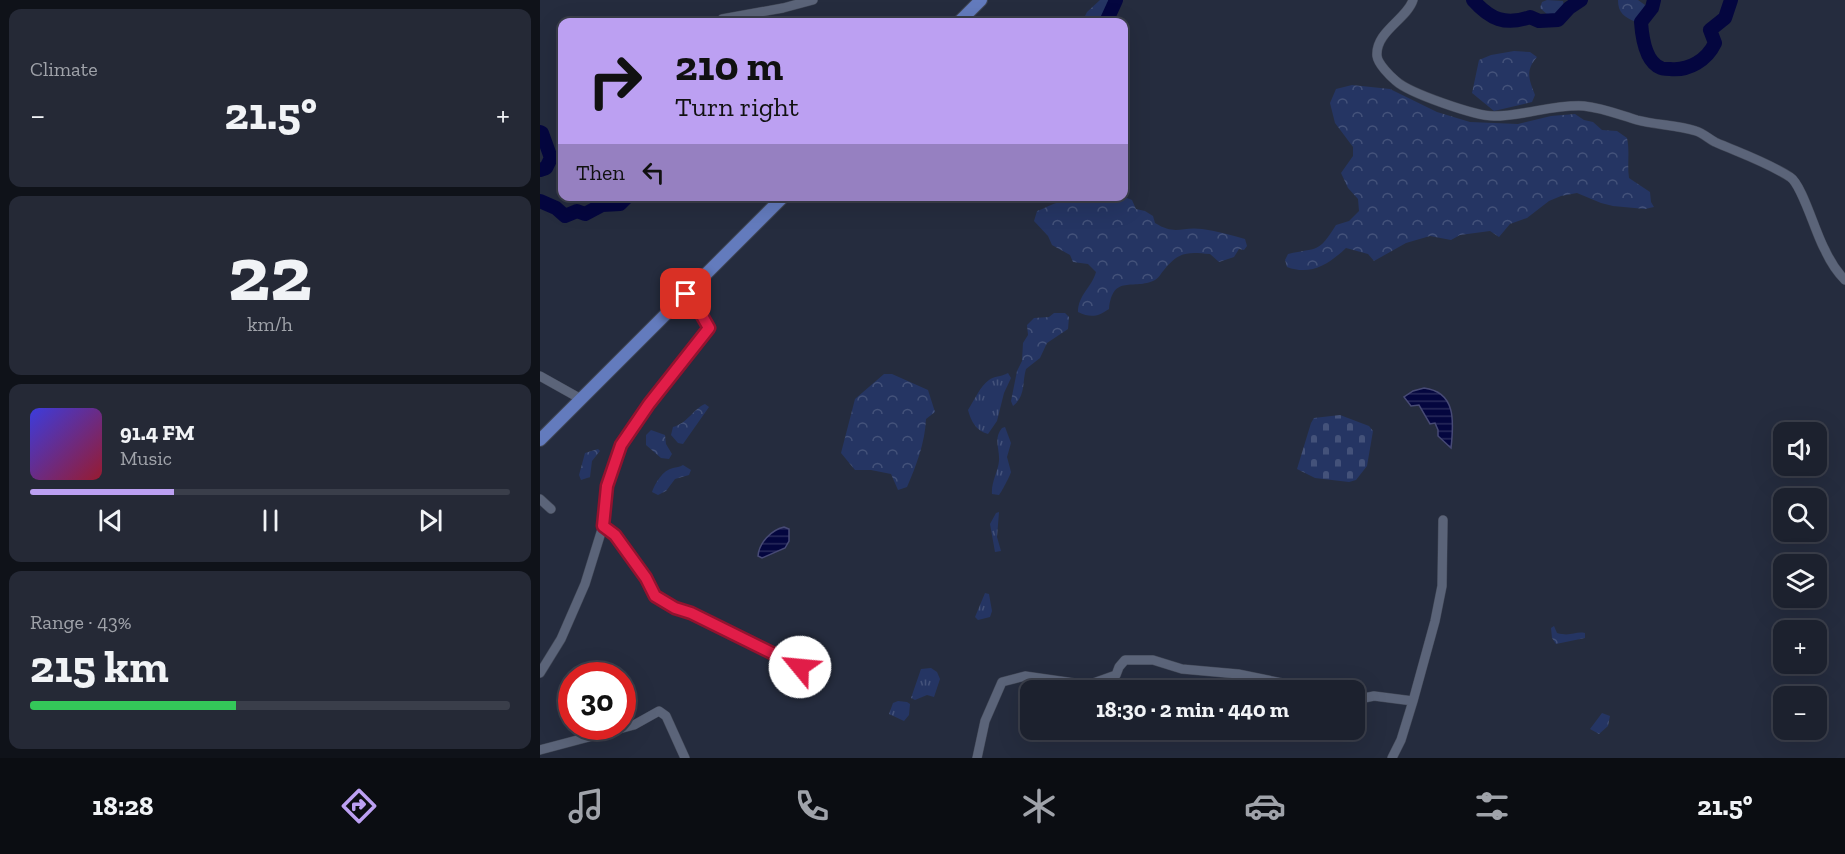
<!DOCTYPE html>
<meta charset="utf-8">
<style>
:root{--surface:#1c212e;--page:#252936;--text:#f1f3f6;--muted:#a0a3aa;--line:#3a3e4a;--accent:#bca0f2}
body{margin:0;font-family:"Zilla Slab",serif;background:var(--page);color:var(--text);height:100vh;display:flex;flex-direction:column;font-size:22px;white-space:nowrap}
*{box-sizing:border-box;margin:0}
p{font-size:20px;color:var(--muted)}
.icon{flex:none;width:33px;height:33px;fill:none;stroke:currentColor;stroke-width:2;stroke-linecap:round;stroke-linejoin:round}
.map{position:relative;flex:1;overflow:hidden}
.panel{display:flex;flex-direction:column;gap:9px;padding:9px;background:#0f1219;width:540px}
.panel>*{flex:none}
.top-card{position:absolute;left:18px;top:18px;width:570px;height:183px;border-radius:12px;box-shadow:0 6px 24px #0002,0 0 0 2px var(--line);background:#bca0f2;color:#111;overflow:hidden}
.buttons{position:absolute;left:1233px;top:422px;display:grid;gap:12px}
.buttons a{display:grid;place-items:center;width:54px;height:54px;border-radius:12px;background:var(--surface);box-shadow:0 6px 24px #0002,0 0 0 2px var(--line);font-size:30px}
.speed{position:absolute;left:18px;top:662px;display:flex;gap:12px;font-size:30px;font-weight:700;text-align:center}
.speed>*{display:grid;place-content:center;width:78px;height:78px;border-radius:50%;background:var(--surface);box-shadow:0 6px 24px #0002,0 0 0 2px var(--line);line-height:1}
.speed .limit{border:9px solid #d22;background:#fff;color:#111}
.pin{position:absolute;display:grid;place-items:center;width:51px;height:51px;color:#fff;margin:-26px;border-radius:12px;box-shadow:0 3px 9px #0006}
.me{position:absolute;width:66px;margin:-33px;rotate:298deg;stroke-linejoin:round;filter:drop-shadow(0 0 4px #0008)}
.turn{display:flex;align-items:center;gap:21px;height:126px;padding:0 18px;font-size:27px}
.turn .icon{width:78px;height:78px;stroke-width:2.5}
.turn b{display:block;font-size:42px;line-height:51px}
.then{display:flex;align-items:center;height:57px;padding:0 18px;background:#0003;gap:12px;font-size:22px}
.big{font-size:45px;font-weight:700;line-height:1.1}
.panel .widget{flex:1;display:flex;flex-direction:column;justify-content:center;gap:9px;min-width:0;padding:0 21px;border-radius:12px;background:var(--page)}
.panel .dial{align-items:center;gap:0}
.dial b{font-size:78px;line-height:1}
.song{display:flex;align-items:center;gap:18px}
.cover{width:72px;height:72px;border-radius:9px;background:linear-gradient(135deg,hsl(240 70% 55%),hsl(350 70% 35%))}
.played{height:6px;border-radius:3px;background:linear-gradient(90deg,var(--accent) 30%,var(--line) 30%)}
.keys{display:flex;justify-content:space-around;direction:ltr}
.heat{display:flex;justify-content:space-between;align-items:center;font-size:33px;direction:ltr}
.charge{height:9px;border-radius:4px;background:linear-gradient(90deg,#34c759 43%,var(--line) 0)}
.trip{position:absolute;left:480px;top:680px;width:345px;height:60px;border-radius:12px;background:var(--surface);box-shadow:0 6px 24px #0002,0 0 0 2px var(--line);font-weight:700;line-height:60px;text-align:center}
.tab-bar{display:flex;height:96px;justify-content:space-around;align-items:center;background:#0b0d12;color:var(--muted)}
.tab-bar .icon{width:42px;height:42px}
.tab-bar .selected{color:var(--accent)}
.tab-bar b{font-size:27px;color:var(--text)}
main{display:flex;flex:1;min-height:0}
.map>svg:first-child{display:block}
.grass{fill:url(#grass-tufts)}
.forest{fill:url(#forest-crowns)}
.cemetery{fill:url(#cemetery-stones)}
.water{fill:url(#water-rules);stroke:#474a75;stroke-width:1.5}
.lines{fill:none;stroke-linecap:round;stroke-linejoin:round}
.river{stroke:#04063f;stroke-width:14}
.minor-casing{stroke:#414756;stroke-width:10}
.major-casing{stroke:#414756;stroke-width:14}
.minor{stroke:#5b6479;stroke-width:9}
.major{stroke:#637bbd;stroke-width:12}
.route-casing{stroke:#92132f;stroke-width:15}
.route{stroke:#e11d48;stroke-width:10}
</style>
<main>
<section class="panel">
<div class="widget"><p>Climate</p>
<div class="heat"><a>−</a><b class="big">21.5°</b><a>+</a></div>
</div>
<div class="widget dial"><b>22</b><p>km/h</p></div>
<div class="widget">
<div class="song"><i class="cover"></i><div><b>91.4 FM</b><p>Music</p></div></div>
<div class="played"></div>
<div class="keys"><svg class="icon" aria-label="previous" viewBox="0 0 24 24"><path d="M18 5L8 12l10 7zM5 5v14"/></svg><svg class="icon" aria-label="pause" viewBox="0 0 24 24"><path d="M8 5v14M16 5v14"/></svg><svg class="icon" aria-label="next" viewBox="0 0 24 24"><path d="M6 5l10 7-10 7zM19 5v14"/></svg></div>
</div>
<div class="widget"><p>Range · 43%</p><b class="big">215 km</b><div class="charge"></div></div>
</section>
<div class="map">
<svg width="1305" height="758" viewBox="0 0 1305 758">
<defs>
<pattern id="grass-tufts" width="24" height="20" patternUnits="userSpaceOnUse" patternTransform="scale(1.5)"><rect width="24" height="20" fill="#253563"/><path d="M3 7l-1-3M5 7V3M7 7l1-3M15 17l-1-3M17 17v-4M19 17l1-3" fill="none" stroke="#44527a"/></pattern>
<pattern id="forest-crowns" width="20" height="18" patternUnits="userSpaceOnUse" patternTransform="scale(1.5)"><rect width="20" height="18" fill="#253563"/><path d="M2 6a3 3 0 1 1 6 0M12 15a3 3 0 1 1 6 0" fill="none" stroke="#44527a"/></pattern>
<pattern id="cemetery-stones" width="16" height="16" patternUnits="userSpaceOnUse" patternTransform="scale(1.5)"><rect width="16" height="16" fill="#253563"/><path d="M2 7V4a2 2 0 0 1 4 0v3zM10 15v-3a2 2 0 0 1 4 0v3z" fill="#44527a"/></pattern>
<pattern id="water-rules" width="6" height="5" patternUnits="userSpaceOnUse" patternTransform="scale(1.5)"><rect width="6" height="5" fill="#04063f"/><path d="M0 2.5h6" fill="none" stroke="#282a5b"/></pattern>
</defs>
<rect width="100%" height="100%" fill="#252c3e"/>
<path class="grass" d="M 468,373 L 471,378 L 464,393 L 457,421 L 448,434 C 436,431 431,421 428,410 C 434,401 440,386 449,380 C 454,376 461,377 468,373 Z
M 465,427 L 471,443 L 467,457 L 471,472 C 470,476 461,493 459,495 L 452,494 C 451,482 458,472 459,461 C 460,449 453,439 462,428 Z
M 459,512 L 457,537 L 461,551 L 455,552 L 450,524 L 456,513 Z
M 445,593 L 449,594 L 452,611 L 450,617 L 438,620 L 435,617 Z
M 391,668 L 397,672 L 400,679 L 394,697 L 387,695 L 375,700 L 371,698 L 381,669 Z
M 358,701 L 367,702 L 370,704 L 369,715 L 364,721 L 349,714 L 353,703 Z"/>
<path class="forest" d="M 560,0 L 568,0 L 570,3 L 559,22 L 542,22 L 547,12 Z
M 1007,0 L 1023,1 C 1025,8 1021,11 1016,16 L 1008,15 L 1000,8 L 1002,2 Z
M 1078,0 L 1098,0 L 1105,5 L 1096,22 C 1084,17 1078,13 1078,0 Z
M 974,51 L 990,52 L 997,57 C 985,71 989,79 995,95 L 992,102 L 954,111 L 932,93 L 939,60 L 951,55 Z
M 812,85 L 850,89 L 897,112 L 930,122 L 978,124 L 1011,116 L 1035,114 L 1044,120 L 1053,122 L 1062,130 L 1077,131 L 1087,138 C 1090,152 1087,164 1089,178 L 1110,192 L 1111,202 L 1114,207 L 1105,209 L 1073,206 L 1061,203 L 1037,193 L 1021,196 L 1009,201 L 987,218 L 970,224 L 959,237 L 950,231 L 920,235 L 911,240 L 890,236 L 866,243 L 834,261 L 828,254 L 806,248 C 789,264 771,276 747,267 L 745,260 L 748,254 C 778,247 778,254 796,225 L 809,221 L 819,211 L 818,199 L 808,188 L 801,173 L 813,156 L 813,147 L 795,123 L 790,103 L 796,89 Z
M 530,197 L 582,196 L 592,200 L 596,209 L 605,211 L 613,216 L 615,223 C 636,236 642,226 662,229 C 676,231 691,235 705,239 L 707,246 L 704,250 L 699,249 L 694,257 L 679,262 L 670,254 C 648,252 639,251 624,270 C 621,273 619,278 615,280 C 593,291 573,273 569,309 C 557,317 551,318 538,312 C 538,295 552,287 556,272 L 548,264 L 533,262 L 530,255 L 512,245 L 508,236 L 494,221 L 497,211 C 503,209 506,207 511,205 C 519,201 524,203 530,197 Z
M 514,313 L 525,313 L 529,317 L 528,329 L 507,343 L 500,358 L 486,369 C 482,382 486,396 473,406 L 471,401 L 477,371 L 482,361 L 483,343 L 488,335 L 487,325 L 494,318 L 509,317 Z
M 344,374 L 352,374 L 388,390 L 395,412 L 386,419 C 385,443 376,466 367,487 L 358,490 L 351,474 L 331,470 L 315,470 L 301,453 L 315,399 Z
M 165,404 L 169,407 L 143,444 L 138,443 L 131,435 L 133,427 C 148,423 153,409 165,404 Z
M 111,430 L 125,435 L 126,444 L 132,454 L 129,459 L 121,458 L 106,445 L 106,435 Z
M 58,449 L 60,451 L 52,461 L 50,477 L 41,480 L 39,475 L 45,453 Z
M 143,465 L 151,470 L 149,475 L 135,479 L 126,491 L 118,495 L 112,492 C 115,483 123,470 133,468 C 136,467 140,467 143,465 Z
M 1014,626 L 1017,633 C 1031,637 1035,631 1045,633 L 1045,638 L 1016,644 L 1012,638 L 1011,628 Z
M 1062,713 L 1070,716 L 1068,726 L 1059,734 L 1050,729 Z"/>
<path class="cemetery" d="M 800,415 L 829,426 L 833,431 L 827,466 L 816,480 L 809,482 L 775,478 L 757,469 L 771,423 L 774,418 Z"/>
<path class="water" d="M 884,388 C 916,392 914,421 911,448 L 898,436 L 898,430 L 895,423 L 890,424 L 879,405 L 871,406 L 864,397 L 873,391 Z
M 244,527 L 249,529 L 249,541 L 245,548 L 222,558 L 218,556 C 219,543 231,530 244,527 Z"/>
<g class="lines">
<path class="river" d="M 933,0 C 950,19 965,26 990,17 L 999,21 L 1018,20 L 1029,8 L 1041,0
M 1114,0 L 1112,8 L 1101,22 C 1102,36 1105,62 1121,68 C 1122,69 1128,69 1130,69 C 1149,71 1167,60 1175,43 L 1170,30 L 1185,18 L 1191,0
M 566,22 L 576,0
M 0,132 L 2,133 L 11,158 L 6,168 L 0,170
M 0,201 L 16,208 L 25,216 L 37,211 L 45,214 L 62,205 L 80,204 L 88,196"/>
<g class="minor-casing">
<path id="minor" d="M 873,0 C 867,19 835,32 837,56 C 838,64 850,76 856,81 C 869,93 935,116 954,116 C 984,116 1014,104 1044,106 C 1063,108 1080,115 1097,120 C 1116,125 1137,125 1156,131 C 1163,133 1169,139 1175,142 C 1200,153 1227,162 1250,177 C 1262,184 1276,235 1285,250 C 1290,261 1297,272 1305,280
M 182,19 L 243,8 L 273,0
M 0,376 L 41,399
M 0,499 L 11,509
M 63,526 L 75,535 L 106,578 L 115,595 L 135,608 L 151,613 L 260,667
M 0,673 L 21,639 L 45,584 L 63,526 L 67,486 L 81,445 L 109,404 L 169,328 L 157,307 L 146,294
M 814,696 L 824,698 L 834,696 L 873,701
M 0,750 L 94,725 L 119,711 L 126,716 L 145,758
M 437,758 L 445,721 L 462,682 L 485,676 L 548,685 L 576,675 L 579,667 L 585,660 L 613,660 L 642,669 L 698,674 L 777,690
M 852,758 L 861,740 L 873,701 L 895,621 L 902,586 L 903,520"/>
</g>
<g class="major-casing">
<path id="major" d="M 419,22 L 441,0
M 0,440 L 244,196"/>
</g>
<use href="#minor" class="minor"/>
<use href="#major" class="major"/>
</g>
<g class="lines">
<g class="route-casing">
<path id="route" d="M 146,294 L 157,307 L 169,328 L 109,404 L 81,445 L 67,486 L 63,526 L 75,535 L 106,578 L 115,596 L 135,608 L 151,613 L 260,667"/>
</g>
<use href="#route" class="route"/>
</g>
</svg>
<div class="buttons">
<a><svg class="icon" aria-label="sound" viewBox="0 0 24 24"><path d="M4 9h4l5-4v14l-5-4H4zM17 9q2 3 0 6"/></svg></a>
<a><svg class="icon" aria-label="search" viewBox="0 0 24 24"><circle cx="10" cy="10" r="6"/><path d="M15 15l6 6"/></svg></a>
<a><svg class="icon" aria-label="layers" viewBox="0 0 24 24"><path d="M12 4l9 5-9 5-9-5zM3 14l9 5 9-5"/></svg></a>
<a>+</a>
<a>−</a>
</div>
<div class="speed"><div class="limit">30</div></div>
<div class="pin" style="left:146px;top:294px;background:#d93025"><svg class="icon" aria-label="arrive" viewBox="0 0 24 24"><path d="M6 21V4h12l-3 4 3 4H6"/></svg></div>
<svg class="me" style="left:260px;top:667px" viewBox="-20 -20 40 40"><circle r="19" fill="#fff"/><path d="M0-13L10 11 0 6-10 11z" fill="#e11d48"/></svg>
<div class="trip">18:30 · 2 min · 440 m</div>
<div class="top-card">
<div class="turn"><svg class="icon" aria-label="right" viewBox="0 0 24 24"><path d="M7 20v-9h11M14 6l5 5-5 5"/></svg><div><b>210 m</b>Turn right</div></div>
<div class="then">Then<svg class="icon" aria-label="left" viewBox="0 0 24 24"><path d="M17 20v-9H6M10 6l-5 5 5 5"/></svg></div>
</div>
</div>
</main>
<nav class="tab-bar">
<b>18:28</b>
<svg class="icon selected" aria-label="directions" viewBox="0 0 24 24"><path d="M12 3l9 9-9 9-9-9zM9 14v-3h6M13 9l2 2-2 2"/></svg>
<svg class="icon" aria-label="music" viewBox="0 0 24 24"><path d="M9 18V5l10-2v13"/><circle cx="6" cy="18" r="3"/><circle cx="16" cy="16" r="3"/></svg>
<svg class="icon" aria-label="phone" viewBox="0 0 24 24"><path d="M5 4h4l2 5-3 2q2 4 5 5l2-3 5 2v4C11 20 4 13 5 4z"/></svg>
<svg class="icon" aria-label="climate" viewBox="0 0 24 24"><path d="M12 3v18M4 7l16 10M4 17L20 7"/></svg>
<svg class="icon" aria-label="car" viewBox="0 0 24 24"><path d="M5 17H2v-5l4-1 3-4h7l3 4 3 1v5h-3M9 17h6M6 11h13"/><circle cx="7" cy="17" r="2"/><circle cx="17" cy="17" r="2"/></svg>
<svg class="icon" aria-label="filters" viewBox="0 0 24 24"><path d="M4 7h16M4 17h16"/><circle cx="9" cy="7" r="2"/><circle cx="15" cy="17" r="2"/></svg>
<b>21.5°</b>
</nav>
